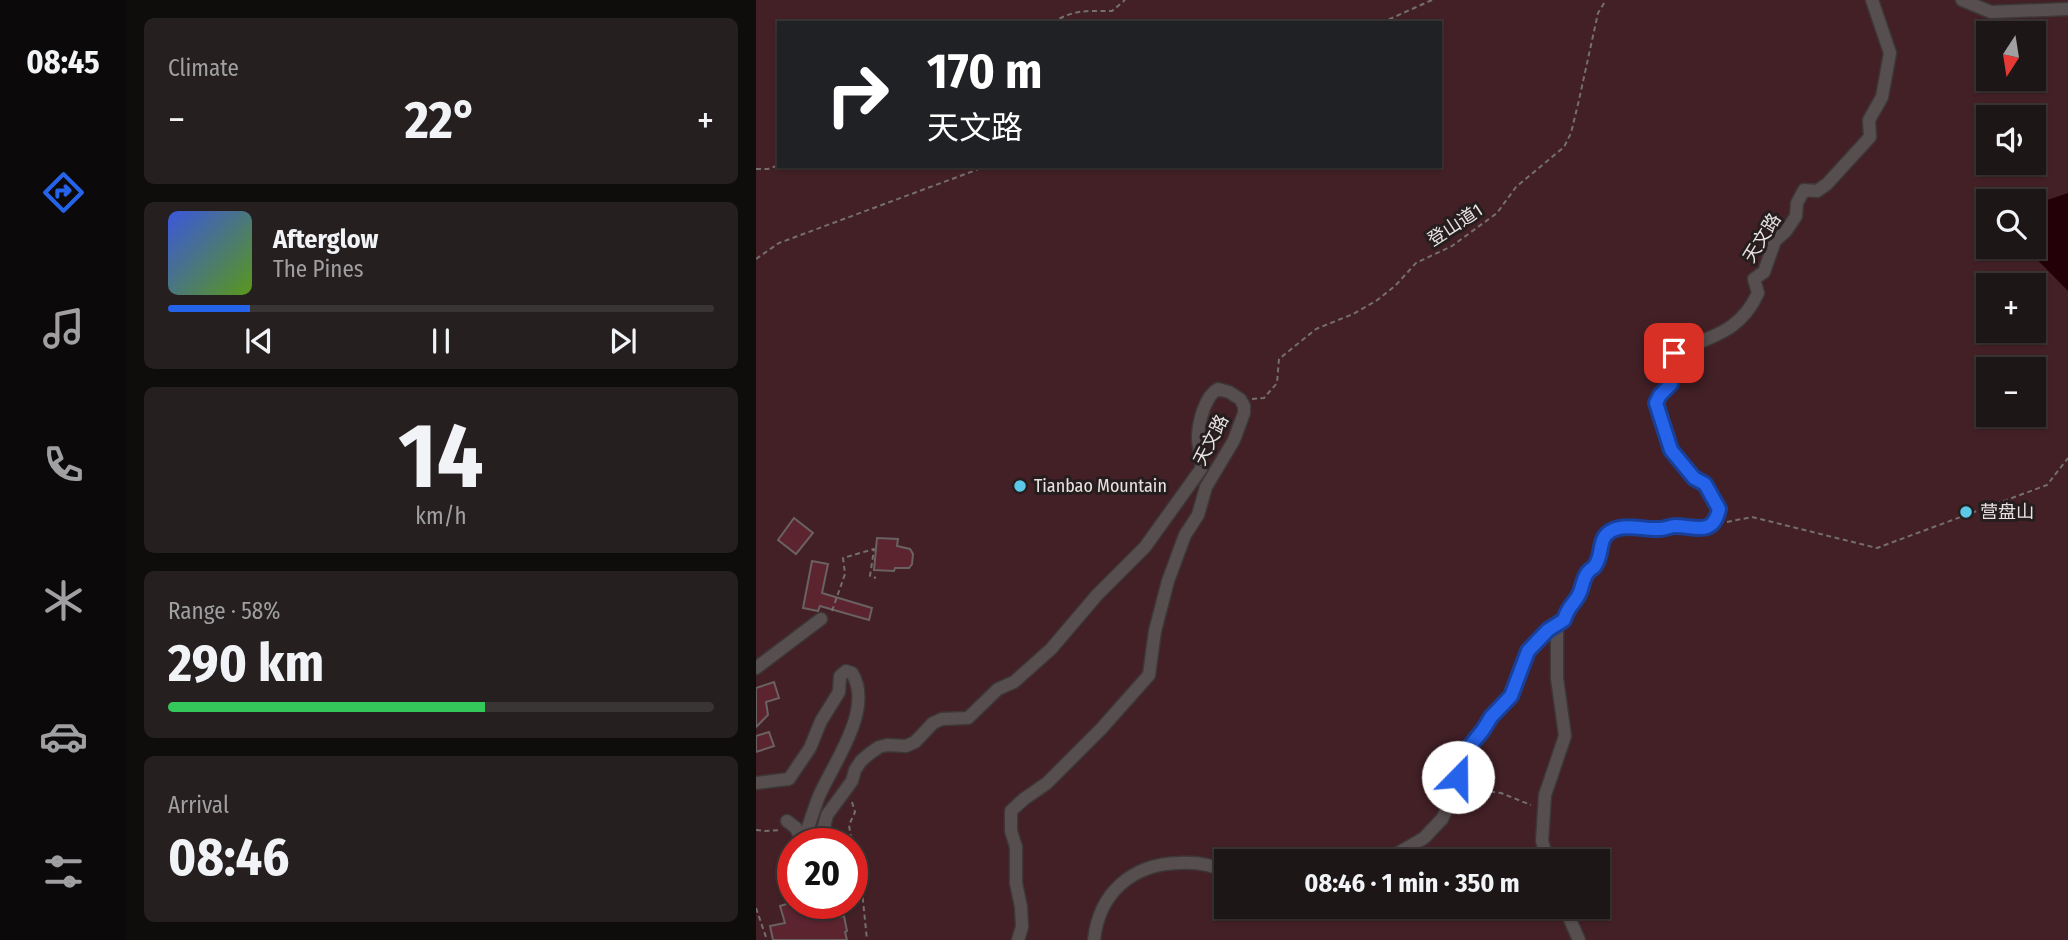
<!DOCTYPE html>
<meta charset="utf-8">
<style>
:root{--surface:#1c1616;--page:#251f1f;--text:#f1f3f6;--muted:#a09fa1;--line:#3a3535;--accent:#2563eb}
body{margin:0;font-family:"Fira Sans Condensed","Noto Sans SC",sans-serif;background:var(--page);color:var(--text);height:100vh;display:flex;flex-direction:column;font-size:26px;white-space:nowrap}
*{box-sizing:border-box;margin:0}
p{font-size:23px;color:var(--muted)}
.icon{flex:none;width:38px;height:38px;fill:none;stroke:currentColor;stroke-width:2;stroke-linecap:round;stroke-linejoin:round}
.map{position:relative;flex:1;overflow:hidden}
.side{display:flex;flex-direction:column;gap:18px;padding:18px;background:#0f0c0c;width:630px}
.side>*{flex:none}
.banner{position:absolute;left:21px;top:21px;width:665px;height:147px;border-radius:0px;box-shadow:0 2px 5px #0004,0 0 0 2px var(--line);background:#202124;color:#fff;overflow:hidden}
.needle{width:46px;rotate:192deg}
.fabs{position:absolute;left:1220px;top:21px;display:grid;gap:14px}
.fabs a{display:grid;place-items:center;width:70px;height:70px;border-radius:0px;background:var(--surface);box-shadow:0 2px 5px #0004,0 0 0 2px var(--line);font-size:35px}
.speed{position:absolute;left:21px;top:828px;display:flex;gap:14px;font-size:35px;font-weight:700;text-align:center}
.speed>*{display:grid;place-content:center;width:91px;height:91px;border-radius:50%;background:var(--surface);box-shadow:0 2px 5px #0004,0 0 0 2px var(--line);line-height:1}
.speed .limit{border:10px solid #d22;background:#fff;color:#111}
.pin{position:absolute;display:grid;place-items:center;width:60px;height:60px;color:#fff;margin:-30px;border-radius:14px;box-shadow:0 4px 10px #0006}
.me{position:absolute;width:77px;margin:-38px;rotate:22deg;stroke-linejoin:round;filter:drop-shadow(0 0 5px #0008)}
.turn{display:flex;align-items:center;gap:24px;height:147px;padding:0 35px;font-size:32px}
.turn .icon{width:91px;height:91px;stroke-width:2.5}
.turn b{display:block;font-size:49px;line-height:60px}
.big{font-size:52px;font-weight:700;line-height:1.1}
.side .widget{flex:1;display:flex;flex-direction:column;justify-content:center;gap:10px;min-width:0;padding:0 24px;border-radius:10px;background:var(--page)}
.side .dial{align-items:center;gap:0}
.dial b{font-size:91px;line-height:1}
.song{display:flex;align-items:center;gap:21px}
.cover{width:84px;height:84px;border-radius:10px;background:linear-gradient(135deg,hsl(230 70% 55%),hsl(90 70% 35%))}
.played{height:7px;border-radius:4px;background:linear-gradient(90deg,var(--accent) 15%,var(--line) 15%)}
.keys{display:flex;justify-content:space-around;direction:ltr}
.heat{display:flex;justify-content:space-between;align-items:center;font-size:38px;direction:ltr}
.charge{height:10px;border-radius:5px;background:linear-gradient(90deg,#34c759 58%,var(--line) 0)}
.trip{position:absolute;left:458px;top:849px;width:396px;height:70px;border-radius:0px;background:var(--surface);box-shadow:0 2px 5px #0004,0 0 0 2px var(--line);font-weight:700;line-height:70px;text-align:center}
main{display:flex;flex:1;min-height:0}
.tabs{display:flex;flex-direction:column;width:126px;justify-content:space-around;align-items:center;background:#0b0909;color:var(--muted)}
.tabs .icon{width:49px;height:49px}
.tabs .active{color:var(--accent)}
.tabs b{font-size:32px;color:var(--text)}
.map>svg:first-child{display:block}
.green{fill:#422026;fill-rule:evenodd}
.water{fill:#230008}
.building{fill:#5b242f;stroke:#6a6162;stroke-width:2}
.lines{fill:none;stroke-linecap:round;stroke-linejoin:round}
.minor-casing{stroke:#3d3738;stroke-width:15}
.path{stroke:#746e6e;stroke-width:2;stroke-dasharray:5 3.5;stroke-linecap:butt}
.minor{stroke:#574e4f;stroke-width:12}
.route-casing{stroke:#184099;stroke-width:18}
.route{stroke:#2563eb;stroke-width:12}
.poi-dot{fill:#5bc8e7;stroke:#251d1e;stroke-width:2.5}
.labels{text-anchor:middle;stroke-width:6;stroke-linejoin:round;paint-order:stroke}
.street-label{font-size:18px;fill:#e8e3e3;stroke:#251d1e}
.poi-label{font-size:18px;fill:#e8e3e3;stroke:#251d1e;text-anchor:start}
</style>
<main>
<nav class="tabs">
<b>08:45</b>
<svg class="icon active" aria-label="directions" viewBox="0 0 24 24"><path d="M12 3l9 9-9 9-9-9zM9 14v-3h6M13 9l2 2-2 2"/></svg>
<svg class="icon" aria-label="music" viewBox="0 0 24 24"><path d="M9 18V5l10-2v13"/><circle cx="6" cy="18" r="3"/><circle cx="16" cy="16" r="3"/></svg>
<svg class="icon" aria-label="phone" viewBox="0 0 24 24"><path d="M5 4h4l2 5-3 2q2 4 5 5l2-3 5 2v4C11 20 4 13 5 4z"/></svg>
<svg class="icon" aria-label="climate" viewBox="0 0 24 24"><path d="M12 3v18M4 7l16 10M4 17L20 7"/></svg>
<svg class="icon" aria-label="car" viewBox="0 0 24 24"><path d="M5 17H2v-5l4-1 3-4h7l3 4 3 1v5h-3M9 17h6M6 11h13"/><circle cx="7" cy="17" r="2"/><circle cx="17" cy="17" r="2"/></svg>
<svg class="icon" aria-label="filters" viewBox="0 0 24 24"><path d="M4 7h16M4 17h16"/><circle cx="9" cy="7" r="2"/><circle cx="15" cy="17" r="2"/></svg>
</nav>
<section class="side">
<div class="widget"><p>Climate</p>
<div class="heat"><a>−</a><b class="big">22°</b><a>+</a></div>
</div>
<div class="widget">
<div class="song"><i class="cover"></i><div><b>Afterglow</b><p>The Pines</p></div></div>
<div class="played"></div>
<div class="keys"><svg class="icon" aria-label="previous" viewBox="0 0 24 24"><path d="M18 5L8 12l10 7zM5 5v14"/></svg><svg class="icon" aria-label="pause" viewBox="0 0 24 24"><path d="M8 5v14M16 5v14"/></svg><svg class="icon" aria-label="next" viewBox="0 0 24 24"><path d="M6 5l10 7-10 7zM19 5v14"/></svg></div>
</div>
<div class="widget dial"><b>14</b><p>km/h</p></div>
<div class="widget"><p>Range · 58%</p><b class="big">290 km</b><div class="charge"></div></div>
<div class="widget"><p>Arrival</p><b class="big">08:46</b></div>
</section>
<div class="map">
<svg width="1312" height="940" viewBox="0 0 1312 940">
<rect width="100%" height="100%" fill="#251d1e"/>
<path class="green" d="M 0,0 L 1312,0 L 1312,940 L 0,940 ZM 23,23 L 684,23 L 684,166 L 23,166 ZM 1232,33 L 1278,33 L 1278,79 L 1232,79 ZM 1232,117 L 1278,117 L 1278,163 L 1232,163 ZM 1232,201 L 1278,201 L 1278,247 L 1232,247 ZM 1232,285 L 1278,285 L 1278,331 L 1232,331 ZM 1232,369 L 1278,369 L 1278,415 L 1232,415 ZM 37,844 L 96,844 L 96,903 L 37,903 ZM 471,861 L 842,861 L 842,906 L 471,906 Z"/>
<path class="water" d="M 1312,193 L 1312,291 L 1269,247 L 1278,247 L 1278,202 L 1288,201 Z"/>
<path class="building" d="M 38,518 L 57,533 L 40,554 L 22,540 Z
M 121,538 L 142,539 L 141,546 L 154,549 L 157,554 L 156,564 L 153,568 L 139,568 L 138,571 L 118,570 Z
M 56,561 L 72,564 L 66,593 L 116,608 L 113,620 L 64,606 L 62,611 L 47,608 Z
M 18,682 L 23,698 L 10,702 L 12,715 L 0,727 L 0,688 Z
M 13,732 L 18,746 L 0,752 L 0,736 Z
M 34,903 L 54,903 L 55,905 L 80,903 L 83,917 L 88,916 L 91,931 L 89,932 L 91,940 L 17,940 L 14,926 L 29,923 L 24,906 Z"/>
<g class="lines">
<g class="minor-casing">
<path id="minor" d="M 1206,0 L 1235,12 L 1312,9
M 0,668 L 65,619
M 0,783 L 33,779 L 54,748 L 65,721 L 83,692 L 84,676 L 90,671 L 96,673 C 118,709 78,762 63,796 C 57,811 53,827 46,842
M 31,821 L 40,828 L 46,842
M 46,842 L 61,838 L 68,827 L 71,815 L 96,781 L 99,770 L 105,761 L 113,754 L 123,747 L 131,745 L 150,746 L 159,742 L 177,723 L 186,719 L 212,718 L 242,689 L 258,682 L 295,649 L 341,595 L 389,547 L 445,469 C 447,455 441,448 442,435 C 443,421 449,396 462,389 L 473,392 L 484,399 L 488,406 L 488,413 L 478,440 L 450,487 L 442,515 L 429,535 L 412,581 L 399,631 L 393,675 L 345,729 L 291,783 L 268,799 L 255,811 L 255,831 L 260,847 L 260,883 L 265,907 L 266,927 L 262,940
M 625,861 L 644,852 L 668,838 L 686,819 L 693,805 L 698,783 L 709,764 L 714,746 L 727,730 L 735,717 L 756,696 L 771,651 L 791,630 L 809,620 C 812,605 819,603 824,592 C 827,585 827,578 832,572 C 837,567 836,570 840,564 C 847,553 842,538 855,531 C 868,523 888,530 903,529 C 909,529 914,526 919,526 C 939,526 957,537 963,509 L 949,484 L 938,478 L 915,450 L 900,403 L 904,395 L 915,384 L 913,374 L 918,353 C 954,336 984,333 1002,293 L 998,279 L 1008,272 L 1019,241 L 1030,231 L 1040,216 L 1041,203 L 1048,190 L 1061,191 L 1071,184 L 1114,137 L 1113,120 L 1126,97 L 1134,53 L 1116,0
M 792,861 L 786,841 L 789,795 L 809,736 L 801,678 L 801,625
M 808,906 L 823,940
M 338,940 C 343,893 376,864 423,863 C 440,862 455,864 471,872"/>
</g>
<path class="path" d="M 296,23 C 318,9 331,11 356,11 L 369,0
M 625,23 L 676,0
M 0,169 L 12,169 L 23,165
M 0,259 L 23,243 L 231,166
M 496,399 L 508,398 L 521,383 L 523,359 L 560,329 L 597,314 L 620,301 L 639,286 L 660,263 L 696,246 L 741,213 L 760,187 L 808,147 L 815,133 L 823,100 L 842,13 L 850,0
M 971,522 L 996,517 L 1121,548 L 1291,485 L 1312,458
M 76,611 L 89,574 L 87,558 L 118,549 L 114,576 L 120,578
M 710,784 L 724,790 L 745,793 L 775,805
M 96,802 L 99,812 L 93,825 L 96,844
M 0,830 L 9,831 L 24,830
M 96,848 L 105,881 L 111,940
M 0,908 L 11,940"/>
<use href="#minor" class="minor"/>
</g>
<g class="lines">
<g class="route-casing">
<path id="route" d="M 702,777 L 709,764 L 714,746 L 727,730 L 735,717 L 755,696 L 772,651 L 792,630 L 808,620 C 812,605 820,603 824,592 C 827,585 827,578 832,572 C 836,567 837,570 840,564 C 847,553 842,538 855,531 C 868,523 888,530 903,529 C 909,529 914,526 919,526 C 939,526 957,537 963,509 L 949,484 L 938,478 L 915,450 L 900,403 L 904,395 L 915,384 L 913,374 L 918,353"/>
</g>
<use href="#route" class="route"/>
</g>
<g class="poi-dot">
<circle cx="264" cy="486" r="7"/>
<circle cx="1210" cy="512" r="7"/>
</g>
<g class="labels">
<g class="street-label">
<text transform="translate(699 225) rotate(-33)" y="6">登山道1</text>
<text transform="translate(1006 238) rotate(-58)" y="6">天文路</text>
<text transform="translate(455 440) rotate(-63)" y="6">天文路</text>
</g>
<g class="poi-label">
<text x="278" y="492">Tianbao Mountain</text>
<text x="1224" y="518">营盘山</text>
</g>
</g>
</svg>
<div class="fabs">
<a><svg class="needle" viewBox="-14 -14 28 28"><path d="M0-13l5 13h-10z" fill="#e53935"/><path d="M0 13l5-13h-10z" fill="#a09fa1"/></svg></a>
<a><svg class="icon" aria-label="sound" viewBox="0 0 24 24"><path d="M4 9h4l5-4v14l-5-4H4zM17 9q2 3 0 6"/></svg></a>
<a><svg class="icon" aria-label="search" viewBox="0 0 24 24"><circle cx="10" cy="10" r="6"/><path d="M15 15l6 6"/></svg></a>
<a>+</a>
<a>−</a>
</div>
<div class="speed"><div class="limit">20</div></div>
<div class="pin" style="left:918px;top:353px;background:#d93025"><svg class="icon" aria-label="arrive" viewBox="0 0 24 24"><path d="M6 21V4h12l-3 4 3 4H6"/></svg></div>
<svg class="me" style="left:702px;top:777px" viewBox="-20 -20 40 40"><circle r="19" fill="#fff"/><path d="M0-13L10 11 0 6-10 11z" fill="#2563eb"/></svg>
<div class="trip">08:46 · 1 min · 350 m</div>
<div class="banner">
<div class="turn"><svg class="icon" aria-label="right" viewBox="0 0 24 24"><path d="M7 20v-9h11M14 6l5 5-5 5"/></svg><div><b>170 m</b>天文路</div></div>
</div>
</div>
</main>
